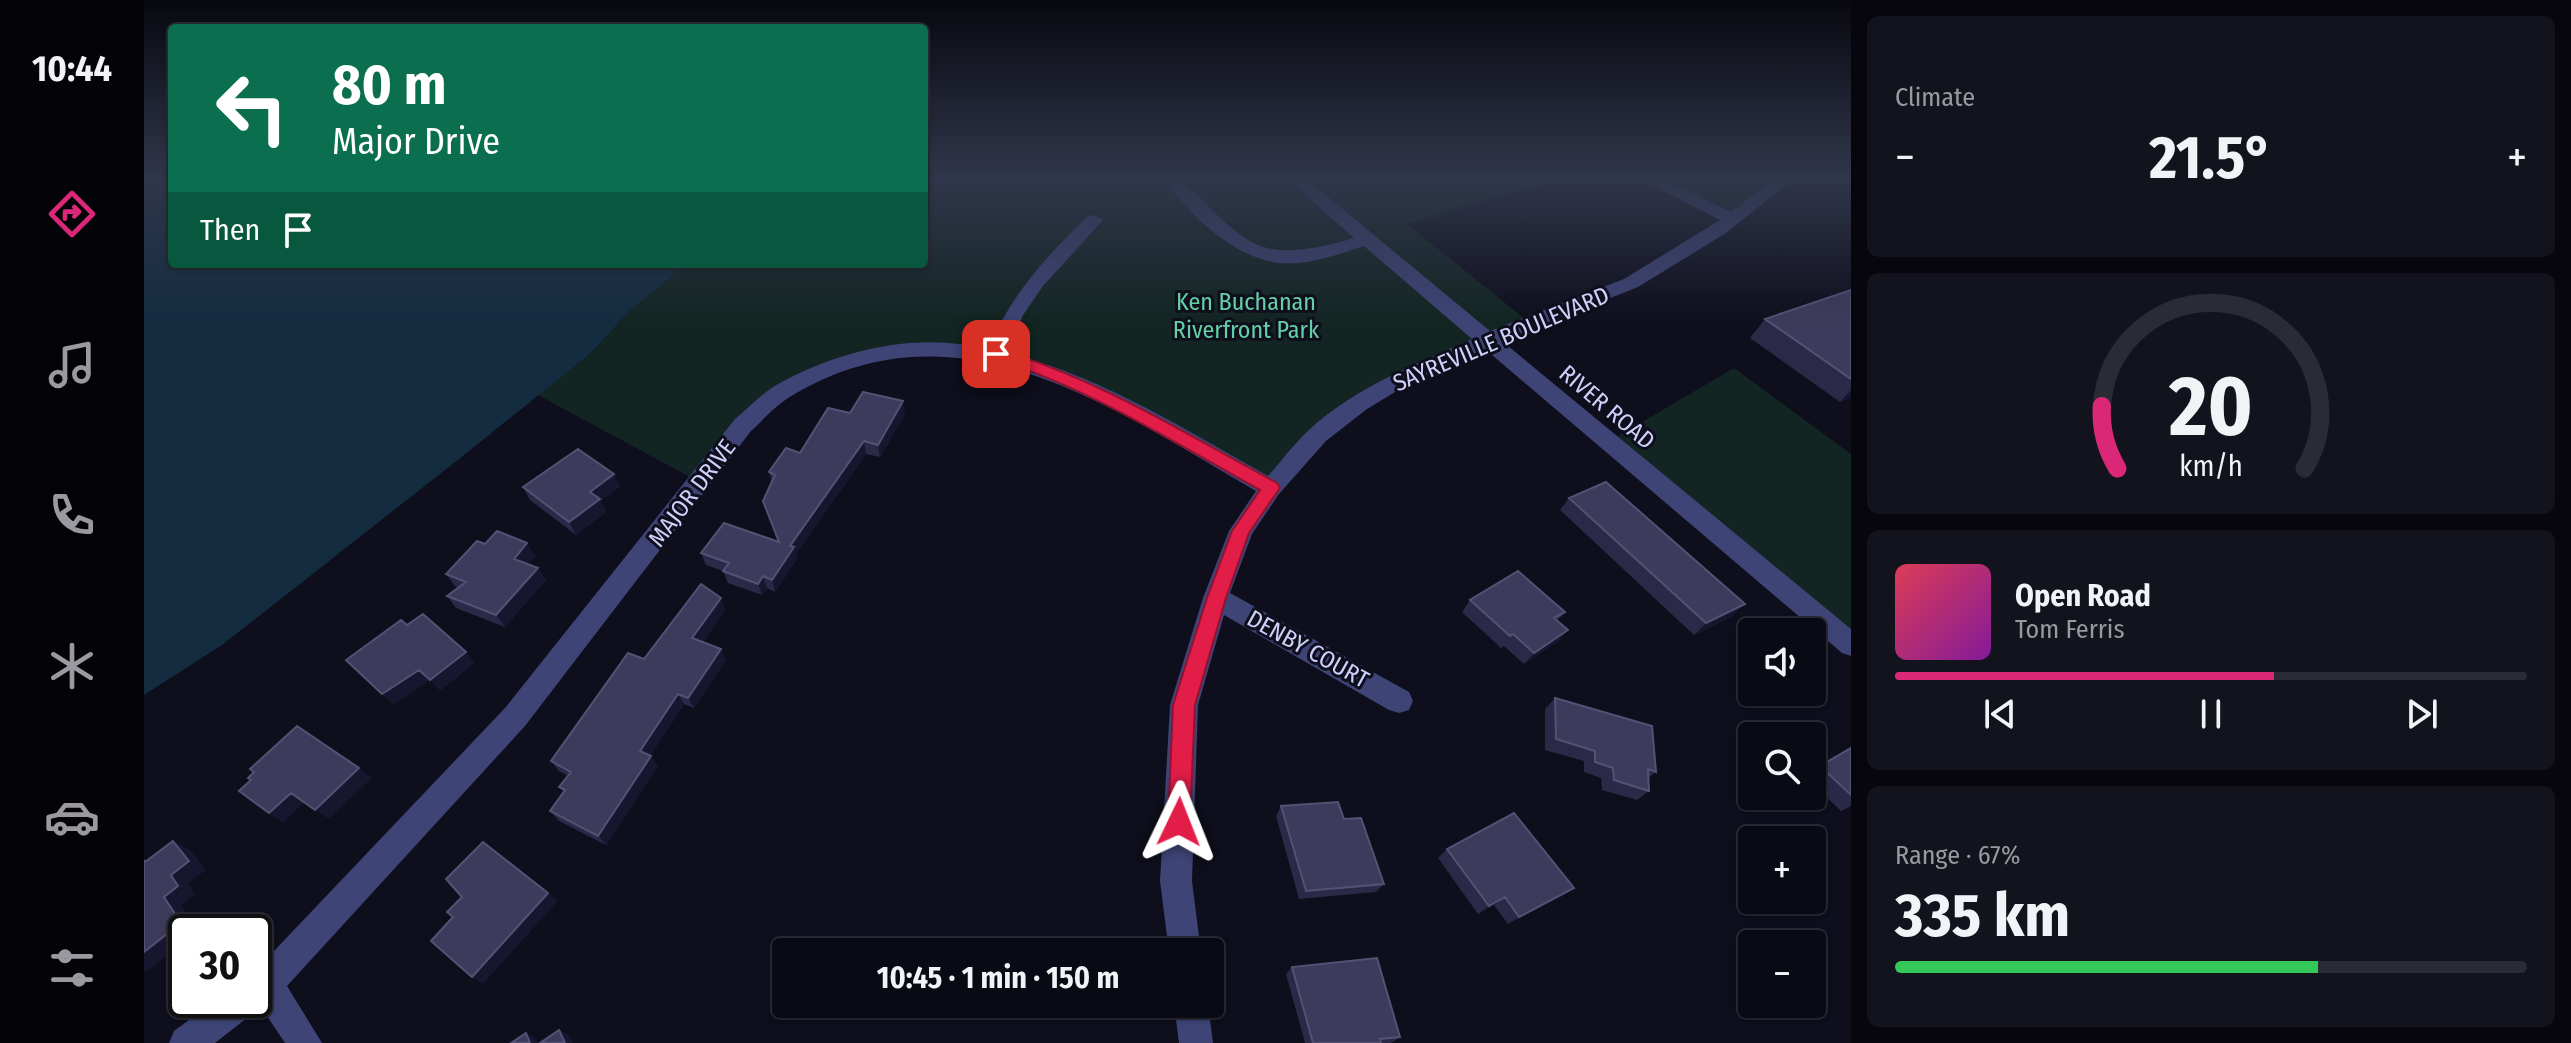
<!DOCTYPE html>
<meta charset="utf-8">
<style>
:root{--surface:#0a0a15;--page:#13131e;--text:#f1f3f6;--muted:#999aa0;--line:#2a2b34;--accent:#db2777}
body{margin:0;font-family:"Fira Sans Condensed",sans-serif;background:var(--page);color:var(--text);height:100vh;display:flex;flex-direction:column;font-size:30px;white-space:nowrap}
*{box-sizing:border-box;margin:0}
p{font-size:26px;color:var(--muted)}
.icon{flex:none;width:44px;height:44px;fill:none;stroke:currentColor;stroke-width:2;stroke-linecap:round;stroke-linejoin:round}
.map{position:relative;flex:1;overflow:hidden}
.side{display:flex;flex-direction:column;gap:16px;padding:16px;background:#06060c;width:720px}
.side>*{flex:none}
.banner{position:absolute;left:24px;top:24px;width:760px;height:244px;border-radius:8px;box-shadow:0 2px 6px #0004,0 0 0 2px var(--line);background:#0b6e4f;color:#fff;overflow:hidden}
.buttons{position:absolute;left:1594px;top:618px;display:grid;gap:16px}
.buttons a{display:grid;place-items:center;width:88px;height:88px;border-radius:8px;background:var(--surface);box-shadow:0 2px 6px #0004,0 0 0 2px var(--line);font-size:40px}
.speed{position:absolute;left:24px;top:914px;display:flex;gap:16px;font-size:40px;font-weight:700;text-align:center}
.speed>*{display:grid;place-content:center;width:104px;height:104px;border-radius:50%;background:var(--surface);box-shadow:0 2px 6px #0004,0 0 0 2px var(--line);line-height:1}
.speed .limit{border:4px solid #111;border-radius:12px;background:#fff;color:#111}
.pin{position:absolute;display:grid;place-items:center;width:68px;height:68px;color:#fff;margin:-34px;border-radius:16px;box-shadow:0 4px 12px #0006}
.me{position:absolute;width:88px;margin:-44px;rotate:2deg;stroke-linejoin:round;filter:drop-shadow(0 0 6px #0008)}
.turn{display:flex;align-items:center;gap:28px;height:168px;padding:0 32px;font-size:36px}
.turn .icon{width:104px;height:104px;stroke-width:2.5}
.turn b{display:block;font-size:56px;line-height:68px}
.then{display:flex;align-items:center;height:76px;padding:0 32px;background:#0003;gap:16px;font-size:30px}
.big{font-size:60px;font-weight:700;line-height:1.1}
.side .tile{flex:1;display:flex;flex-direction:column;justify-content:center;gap:12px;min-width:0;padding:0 28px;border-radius:12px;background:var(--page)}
.side .dial{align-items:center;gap:0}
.dial svg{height:208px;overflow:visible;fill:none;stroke:var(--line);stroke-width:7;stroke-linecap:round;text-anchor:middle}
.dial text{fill:var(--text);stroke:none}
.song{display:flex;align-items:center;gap:24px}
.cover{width:96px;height:96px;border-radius:12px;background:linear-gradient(135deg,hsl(350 70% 55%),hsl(290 70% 35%))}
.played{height:8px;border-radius:4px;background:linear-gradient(90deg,var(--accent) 60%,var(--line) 60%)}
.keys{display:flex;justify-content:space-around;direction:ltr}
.heat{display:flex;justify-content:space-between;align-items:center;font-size:44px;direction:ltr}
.charge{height:12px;border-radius:6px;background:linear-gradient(90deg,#34c759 67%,var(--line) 0)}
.trip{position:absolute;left:628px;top:938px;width:452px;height:80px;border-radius:8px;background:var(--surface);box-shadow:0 2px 6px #0004,0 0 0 2px var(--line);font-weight:700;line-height:80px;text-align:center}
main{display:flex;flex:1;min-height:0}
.tab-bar{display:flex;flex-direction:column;width:144px;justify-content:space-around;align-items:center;background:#040408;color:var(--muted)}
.tab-bar .icon{width:56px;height:56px}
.tab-bar .on{color:var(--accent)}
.tab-bar b{font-size:36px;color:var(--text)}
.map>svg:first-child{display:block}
.green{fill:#122522}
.water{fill:#132c40}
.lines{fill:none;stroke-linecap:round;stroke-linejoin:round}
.minor{fill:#3e4476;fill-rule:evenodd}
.wall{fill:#2a2948}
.shaded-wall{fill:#18162f}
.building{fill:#3c3b5b;stroke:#535274;stroke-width:2}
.route{fill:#e11d48;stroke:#92132f;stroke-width:2}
.labels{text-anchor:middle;stroke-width:6;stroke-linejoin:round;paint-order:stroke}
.park-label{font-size:24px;fill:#64cfa5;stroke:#0e0e1c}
.street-label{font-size:24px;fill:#cfd0f9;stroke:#0e0e1c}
</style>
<main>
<nav class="tab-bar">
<b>10:44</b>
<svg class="icon on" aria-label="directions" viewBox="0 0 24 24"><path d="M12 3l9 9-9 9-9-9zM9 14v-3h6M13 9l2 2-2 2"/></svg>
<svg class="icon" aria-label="music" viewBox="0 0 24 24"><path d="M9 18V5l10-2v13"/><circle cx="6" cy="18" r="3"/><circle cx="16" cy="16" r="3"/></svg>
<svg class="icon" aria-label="phone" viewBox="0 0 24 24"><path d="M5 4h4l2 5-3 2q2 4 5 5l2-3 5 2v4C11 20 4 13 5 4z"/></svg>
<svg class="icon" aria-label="climate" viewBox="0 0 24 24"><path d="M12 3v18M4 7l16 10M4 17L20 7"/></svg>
<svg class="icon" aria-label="car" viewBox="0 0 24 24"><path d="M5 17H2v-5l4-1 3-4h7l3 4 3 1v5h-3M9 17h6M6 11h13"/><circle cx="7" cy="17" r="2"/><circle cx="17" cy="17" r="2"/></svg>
<svg class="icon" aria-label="filters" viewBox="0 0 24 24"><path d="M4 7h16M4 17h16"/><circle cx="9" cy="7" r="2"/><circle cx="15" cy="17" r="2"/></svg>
</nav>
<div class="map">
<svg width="1707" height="1043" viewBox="0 0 1707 1043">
<rect width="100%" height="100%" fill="#0e0e1c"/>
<path class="green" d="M 780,177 L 1423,177 L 1263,224 L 1386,323 L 1215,404 L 1127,488 L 898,368 L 748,350 L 634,394 L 557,483 L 394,395 L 447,353 L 485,312 L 542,264 L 780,264 Z
M 1559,177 L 1644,177 L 1588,219 L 1526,191 Z
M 1590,368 L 1707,454 L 1707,645 L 1464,442 Z"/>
<path class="water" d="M 11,177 L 28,177 L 28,264 L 542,264 L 485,312 L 447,353 L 315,459 L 78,645 L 0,695 L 0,183 Z"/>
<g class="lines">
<path class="minor" d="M 1017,177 L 1035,177 C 1105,244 1109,267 1210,238 L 1141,177 L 1160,177 L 1346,331 L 1480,279 L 1576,220 L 1493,177 L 1515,177 L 1587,212 L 1633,177 L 1652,177 L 1582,233 L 1494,287 L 1358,341 L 1707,629 L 1707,656 L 1698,653 L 1341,349 L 1266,383 L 1223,409 L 1182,441 L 1135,494 L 1108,534 L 1086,593 L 1265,692 L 1269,701 L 1265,710 L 1255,713 L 1245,710 L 1080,615 L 1054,705 L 1048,881 L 1057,952 L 1025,952 L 1016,881 L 1026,705 L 1059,598 L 1085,531 L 1112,491 C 966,406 811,295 644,398 C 630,407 619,420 607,431 L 381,726 L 143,986 L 178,1043 L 141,1043 L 117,1007 L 71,1043 L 25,1043 L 30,1031 L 72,1000 L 110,1000 L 110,972 L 361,708 L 591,419 C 604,409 615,396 629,387 C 693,350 771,331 844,349 C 866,296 903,255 944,216 L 950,215 L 959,220 L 899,286 L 879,315 L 863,353 C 957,376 1040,429 1124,476 C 1138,460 1151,443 1166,429 C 1212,387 1272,364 1328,339 L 1220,246 C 1199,253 1176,261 1154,263 C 1097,268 1049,218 1017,177 Z
M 1030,1004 L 1064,1004 L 1069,1043 L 1035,1043 Z"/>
</g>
<path class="wall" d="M 1707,290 L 1707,397 L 1696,402 L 1606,338 L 1621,319 Z
M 706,413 L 761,414 L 736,457 L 722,454 L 652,554 L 653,559 L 631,592 L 623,588 L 618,595 L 584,583 L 579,571 L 562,565 L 557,553 L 634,541 L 619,501 L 628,482 L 625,472 L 656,453 Z
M 476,486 L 457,501 L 462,512 L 432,535 L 386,500 L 379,487 Z
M 1425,498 L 1588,616 L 1550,635 L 1416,510 Z
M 383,543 L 391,556 L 384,564 L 394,568 L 402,580 L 361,627 L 312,608 L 303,596 L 314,588 L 311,586 L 302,574 L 341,544 Z
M 577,598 L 581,610 L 559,642 L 582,660 L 550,708 L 540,704 L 506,756 L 514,766 L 462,845 L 415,821 L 406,811 L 420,792 L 415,787 L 424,776 L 415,771 L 407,761 L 500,659 Z
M 1326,600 L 1421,612 L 1413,621 L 1424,630 L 1414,641 L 1380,664 L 1360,646 L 1357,648 L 1318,612 Z
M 1411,698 L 1512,772 L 1504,778 L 1505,791 L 1493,800 L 1458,790 L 1457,778 L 1440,772 L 1440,761 L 1401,750 L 1401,709 Z
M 1707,748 L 1707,806 L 1697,811 L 1668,783 L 1668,771 Z
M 1137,806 L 1200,819 L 1240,884 L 1232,892 L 1155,899 L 1132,816 Z
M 1303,849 L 1430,888 L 1418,896 L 1364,924 L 1350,905 L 1334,914 L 1294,858 Z
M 1148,967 L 1256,1037 L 1247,1043 L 1161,1043 L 1142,974 Z"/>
<path class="shaded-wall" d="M 1707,390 L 1707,397 L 1696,402 Z
M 759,401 L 761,414 L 736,457 L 734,445 Z
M 720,441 L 722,454 L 652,554 L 653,559 L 631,592 L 628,580 L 646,546 Z
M 470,474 L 476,486 L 457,501 L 462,512 L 432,535 L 425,522 L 446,492 Z
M 383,543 L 391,556 L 378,571 L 370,559 Z
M 394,568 L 402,580 L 361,627 L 352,615 Z
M 619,576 L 623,588 L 618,595 L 614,584 Z
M 577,598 L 581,610 L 553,650 L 548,638 Z
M 1601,604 L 1588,616 L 1550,635 L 1562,623 Z
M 1424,630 L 1414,641 L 1380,664 L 1390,653 Z
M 577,649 L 582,660 L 550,708 L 544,698 Z
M 322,652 L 331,663 L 296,691 L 286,680 Z
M 275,670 L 285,681 L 249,705 L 238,694 Z
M 534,694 L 540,704 L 503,761 L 496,751 Z
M 507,756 L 514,766 L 462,845 L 454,836 Z
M 215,768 L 228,778 L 185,819 L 171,810 Z
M 147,793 L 161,802 L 139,823 L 125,813 Z
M 29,841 L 46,850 L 62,870 L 44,883 L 51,894 L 37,905 L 55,930 L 53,932 L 42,932 L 42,941 L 2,972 L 0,971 L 0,952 L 27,875 Z
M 1430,888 L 1418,896 L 1364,924 L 1375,917 Z
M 404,893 L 414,901 L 339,984 L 328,977 Z
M 1361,897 L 1350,905 L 1334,914 L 1345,906 Z
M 415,1030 L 425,1035 L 429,1043 L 421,1043 Z
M 382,1033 L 392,1039 L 394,1043 L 386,1043 Z"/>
<path class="building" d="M 1707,290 L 1707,379 L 1621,319 Z
M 719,392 L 759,401 L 734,445 L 720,441 L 646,546 L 650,547 L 628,580 L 619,576 L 614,584 L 579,571 L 585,563 L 557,553 L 580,523 L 635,542 L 619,501 L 631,475 L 625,472 L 642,448 L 656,453 L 684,408 L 706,413 Z
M 434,449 L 470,474 L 446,492 L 456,499 L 425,522 L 379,487 Z
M 1462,482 L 1601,604 L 1562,623 L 1425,498 Z
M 353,531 L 383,543 L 370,559 L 394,568 L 352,615 L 303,596 L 322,582 L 302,574 L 333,541 L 341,544 Z
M 1374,571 L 1421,612 L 1410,618 L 1424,630 L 1390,653 L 1369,634 L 1366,636 L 1326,600 Z
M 557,584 L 577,598 L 548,638 L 577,649 L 544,698 L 534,694 L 496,751 L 507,756 L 454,836 L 406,811 L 421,790 L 415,787 L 427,772 L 407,761 L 484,653 L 500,659 Z
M 279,614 L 322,652 L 286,680 L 275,670 L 238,694 L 202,660 L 257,620 L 263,625 Z
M 1411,698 L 1508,726 L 1512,772 L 1504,769 L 1505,791 L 1470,780 L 1469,768 L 1451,762 L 1451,751 L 1412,739 Z
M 153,726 L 215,768 L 171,810 L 147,793 L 125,813 L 95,791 L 107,780 L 104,778 L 110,772 L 106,769 Z
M 1707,748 L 1707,795 L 1676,766 Z
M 1194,802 L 1200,819 L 1217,818 L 1240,884 L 1162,891 L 1137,806 Z
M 1370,813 L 1430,888 L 1375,917 L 1361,897 L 1345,906 L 1303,849 Z
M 29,841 L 45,861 L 27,875 L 34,886 L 20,897 L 37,923 L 0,952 L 0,860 L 1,862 Z
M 339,842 L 404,893 L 328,977 L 287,941 L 309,917 L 303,912 L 318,897 L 302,879 Z
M 1233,958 L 1256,1037 L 1236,1039 L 1237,1043 L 1169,1043 L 1148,967 Z
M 415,1030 L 421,1043 L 396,1043 Z
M 382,1033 L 386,1043 L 367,1043 Z"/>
<linearGradient id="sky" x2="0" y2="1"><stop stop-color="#08080f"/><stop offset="0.55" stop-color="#30364b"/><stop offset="1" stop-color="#30364b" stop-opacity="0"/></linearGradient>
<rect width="1707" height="323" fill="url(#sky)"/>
<path class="route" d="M 852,349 C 952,377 1042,434 1133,483 L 1136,488 L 1105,533 L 1082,598 L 1051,705 L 1046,822 L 1043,830 L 1035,834 L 1027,830 L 1024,822 L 1029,705 L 1063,598 L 1088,531 L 1116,490 C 1029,442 943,386 847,358 L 847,351 Z"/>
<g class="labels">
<g class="park-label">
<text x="1102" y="310">Ken Buchanan<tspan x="1102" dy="28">Riverfront Park</tspan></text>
</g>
<g class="street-label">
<text transform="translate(1357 339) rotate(-23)" y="8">SAYREVILLE BOULEVARD</text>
<text transform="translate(1463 407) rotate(40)" y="8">RIVER ROAD</text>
<text transform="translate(548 493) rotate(-53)" y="8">MAJOR DRIVE</text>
<text transform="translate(1164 649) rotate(29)" y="8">DENBY COURT</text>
</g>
</g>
</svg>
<div class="buttons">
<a><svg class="icon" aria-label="sound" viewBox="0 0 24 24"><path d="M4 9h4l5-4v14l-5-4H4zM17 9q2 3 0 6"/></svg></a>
<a><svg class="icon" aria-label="search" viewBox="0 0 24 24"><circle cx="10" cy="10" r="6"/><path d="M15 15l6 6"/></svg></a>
<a>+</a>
<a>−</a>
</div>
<div class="speed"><div class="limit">30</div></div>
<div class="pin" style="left:852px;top:354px;background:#d93025"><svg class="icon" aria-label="arrive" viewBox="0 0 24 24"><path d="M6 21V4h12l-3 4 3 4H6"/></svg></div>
<svg class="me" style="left:1035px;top:822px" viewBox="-20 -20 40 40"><path d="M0-17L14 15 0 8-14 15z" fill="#e11d48" stroke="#fff" stroke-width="4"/></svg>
<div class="trip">10:45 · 1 min · 150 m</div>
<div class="banner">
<div class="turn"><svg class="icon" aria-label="left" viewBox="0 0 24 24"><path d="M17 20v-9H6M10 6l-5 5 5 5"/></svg><div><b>80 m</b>Major Drive</div></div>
<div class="then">Then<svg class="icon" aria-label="arrive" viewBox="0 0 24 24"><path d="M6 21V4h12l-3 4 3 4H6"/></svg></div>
</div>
</div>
<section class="side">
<div class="tile"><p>Climate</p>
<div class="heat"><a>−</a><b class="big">21.5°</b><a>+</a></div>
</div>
<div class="tile dial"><svg viewBox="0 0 100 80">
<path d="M14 69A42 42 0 1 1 86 69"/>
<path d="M14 69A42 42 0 0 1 8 45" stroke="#db2777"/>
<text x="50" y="56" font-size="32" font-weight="700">20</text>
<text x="50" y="72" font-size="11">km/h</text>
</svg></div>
<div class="tile">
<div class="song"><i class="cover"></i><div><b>Open Road</b><p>Tom Ferris</p></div></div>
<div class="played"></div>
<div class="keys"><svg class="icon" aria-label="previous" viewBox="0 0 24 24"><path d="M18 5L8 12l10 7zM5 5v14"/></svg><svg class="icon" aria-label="pause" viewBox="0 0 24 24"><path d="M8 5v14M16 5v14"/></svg><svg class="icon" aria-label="next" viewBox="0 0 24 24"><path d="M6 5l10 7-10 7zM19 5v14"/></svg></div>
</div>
<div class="tile"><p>Range · 67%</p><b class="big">335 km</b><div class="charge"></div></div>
</section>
</main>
